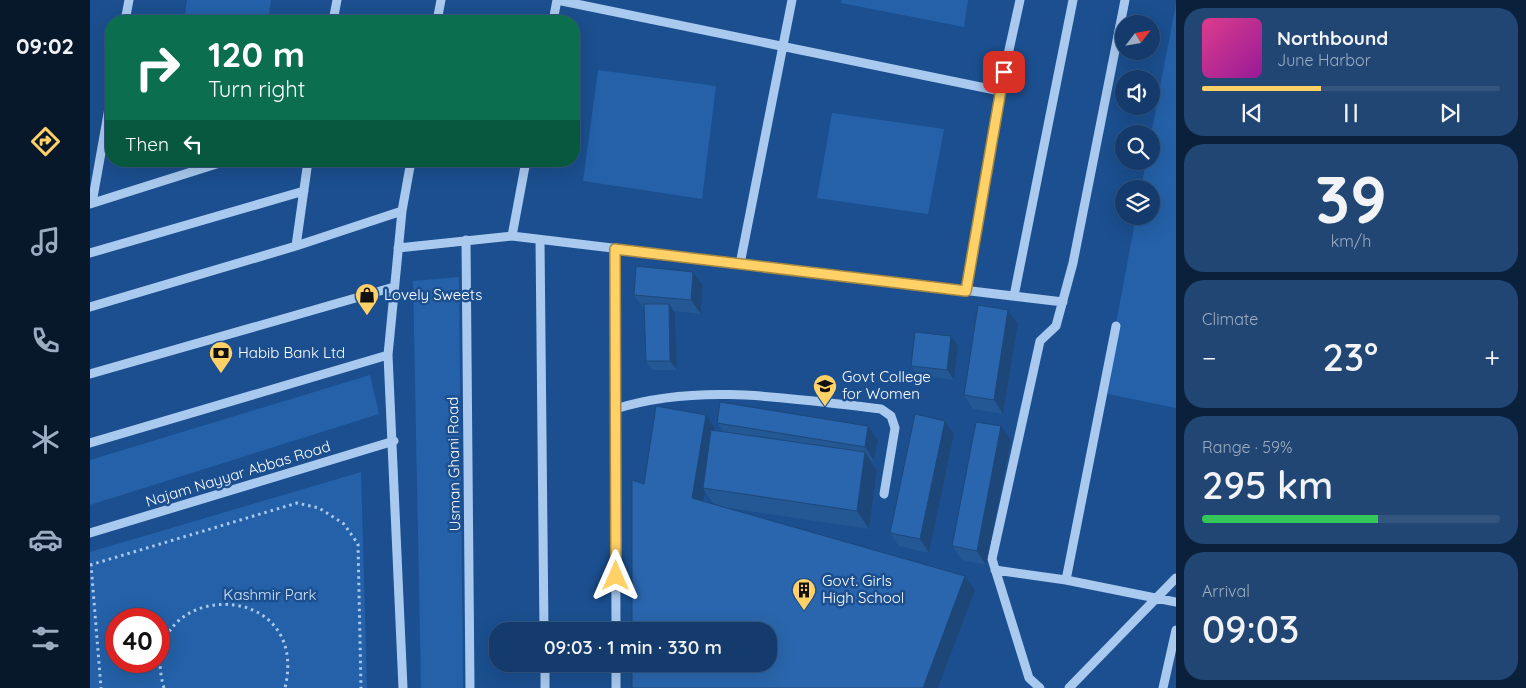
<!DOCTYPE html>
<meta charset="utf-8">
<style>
:root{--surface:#143b6b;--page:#214673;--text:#f1f3f6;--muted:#9dadc1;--line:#33557e;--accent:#ffd166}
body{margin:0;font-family:Quicksand,sans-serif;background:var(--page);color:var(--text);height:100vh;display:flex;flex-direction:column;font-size:19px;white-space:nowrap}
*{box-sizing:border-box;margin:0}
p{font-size:16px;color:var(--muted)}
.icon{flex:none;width:28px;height:28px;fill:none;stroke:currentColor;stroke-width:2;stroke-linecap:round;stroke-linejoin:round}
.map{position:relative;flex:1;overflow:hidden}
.sheet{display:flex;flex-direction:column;gap:8px;padding:8px;background:#0b203b;width:350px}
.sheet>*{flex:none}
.guide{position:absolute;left:15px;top:15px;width:475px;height:152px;border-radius:20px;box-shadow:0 5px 20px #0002,0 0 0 1px var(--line);background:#0b6e4f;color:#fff;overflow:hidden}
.needle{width:32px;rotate:59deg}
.controls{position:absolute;left:1025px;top:15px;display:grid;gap:10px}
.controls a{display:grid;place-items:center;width:45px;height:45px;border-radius:50%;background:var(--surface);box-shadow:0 5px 20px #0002,0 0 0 1px var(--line);font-size:25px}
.speed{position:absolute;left:15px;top:608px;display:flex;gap:10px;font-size:25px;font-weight:700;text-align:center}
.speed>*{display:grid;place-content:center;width:65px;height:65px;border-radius:50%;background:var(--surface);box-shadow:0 5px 20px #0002,0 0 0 1px var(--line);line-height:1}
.speed .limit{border:8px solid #d22;background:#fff;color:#111}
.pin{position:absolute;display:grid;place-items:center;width:42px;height:42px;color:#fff;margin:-21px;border-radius:10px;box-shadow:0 2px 8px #0006}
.me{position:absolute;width:55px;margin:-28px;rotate:0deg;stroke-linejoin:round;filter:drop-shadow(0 0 4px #0008)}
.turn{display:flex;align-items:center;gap:18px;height:105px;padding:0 20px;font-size:22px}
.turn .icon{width:65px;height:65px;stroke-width:2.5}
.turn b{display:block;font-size:35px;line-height:42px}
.then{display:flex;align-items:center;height:48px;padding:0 20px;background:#0003;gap:10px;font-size:19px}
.big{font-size:38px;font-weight:600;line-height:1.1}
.sheet .tile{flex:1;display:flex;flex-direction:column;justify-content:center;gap:8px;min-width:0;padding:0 18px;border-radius:20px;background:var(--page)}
.sheet .dial{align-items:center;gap:0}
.dial b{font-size:65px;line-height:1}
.song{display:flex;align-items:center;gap:15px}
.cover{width:60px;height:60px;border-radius:8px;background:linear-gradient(135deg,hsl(330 70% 55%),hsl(300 70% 35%))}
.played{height:5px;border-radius:2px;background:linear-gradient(90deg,var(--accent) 40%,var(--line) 40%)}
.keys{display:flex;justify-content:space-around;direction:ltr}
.heat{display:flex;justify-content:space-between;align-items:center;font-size:28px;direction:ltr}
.charge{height:8px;border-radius:4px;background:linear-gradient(90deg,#34c759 59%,var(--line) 0)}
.trip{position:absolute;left:399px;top:622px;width:288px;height:50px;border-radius:20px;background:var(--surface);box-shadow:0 5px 20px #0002,0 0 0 1px var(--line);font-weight:600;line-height:50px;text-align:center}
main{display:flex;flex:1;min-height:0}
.tabs{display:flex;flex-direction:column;width:90px;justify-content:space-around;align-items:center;background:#08182b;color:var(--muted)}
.tabs .icon{width:35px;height:35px}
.tabs .active{color:var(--accent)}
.tabs b{font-size:22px;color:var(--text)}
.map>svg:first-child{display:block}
.green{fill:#2461a8;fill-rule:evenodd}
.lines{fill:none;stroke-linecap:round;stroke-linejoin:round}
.path{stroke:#a9c9ee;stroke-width:3;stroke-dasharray:2.5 4;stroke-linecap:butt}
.minor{stroke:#a9c9ee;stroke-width:9}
.wall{fill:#245895;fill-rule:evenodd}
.shaded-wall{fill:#1d4779}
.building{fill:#2a66ad;stroke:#1d4779}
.route-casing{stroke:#a68842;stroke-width:12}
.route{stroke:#ffd166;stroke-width:9}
.labels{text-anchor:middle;stroke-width:5;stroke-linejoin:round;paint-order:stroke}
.poi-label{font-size:15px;fill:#fff;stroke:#1b4f8f;text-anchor:start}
.street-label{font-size:15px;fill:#fff;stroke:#1b4f8f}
.park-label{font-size:15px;fill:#cfe3fa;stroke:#1b4f8f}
</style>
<main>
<nav class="tabs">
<b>09:02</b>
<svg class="icon active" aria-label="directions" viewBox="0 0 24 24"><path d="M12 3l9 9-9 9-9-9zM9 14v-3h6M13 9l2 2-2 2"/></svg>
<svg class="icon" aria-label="music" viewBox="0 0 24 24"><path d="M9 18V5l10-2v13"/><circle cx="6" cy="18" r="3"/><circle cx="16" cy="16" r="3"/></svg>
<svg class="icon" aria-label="phone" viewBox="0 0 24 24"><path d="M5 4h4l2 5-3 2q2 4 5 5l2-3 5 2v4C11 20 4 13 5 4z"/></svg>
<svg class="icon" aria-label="climate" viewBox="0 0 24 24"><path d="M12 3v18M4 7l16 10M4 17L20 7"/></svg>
<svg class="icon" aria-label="car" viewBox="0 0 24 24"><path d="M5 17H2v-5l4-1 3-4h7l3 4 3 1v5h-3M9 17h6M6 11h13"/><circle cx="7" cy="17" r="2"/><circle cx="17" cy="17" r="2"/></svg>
<svg class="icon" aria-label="filters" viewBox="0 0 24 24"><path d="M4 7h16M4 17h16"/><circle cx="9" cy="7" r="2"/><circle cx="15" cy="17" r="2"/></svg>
</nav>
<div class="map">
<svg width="1086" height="688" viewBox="0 0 1086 688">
<rect width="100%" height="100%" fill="#1b4f8f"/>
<path class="green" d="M 97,0 L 181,0 L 178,21 L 94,21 Z
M 752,0 L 878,0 L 874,27 L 751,3 Z
M 1086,3 L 1086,408 L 1013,393 L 1046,216 L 1061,216 L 1061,189 L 1051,189 L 1056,161 L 1061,161 L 1061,135 Z
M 508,70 L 626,86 L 612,199 L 493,181 Z
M 742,113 L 854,129 L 838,214 L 727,198 Z
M 369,277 L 373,688 L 331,688 L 323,281 Z
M 280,375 L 289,414 L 0,505 L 0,460 Z
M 271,472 L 277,688 L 0,688 L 0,552 ZM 26,619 L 69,619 L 69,661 L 26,661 Z"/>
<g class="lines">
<path class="path" d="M 1,564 L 11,688
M 0,565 L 207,503 L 229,508 L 254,524 L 268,544 L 271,688
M 74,688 C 42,580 222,573 195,688"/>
<path class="minor" d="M 467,0 L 910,91
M 35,21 L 39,0
M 243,21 L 247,0
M 347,21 L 351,0
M 463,21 L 467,0
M 2,203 L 21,97
M 0,204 L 136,161
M 422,236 L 436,161
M 376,240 L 380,688
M 450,240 L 454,631
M 206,246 L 218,161
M 308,248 L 422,236 L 973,302
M 525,249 L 526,631
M 0,253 L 214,191
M 650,264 L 702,0
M 876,291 L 910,91 L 930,0
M 924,296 L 983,0
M 0,307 L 206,246 L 312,211
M 0,374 L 304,287
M 525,409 C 611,382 703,399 791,409 L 801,416 L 805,428 L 794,494
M 0,443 L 298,355
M 0,533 L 304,441
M 905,570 L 976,580 L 1026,326
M 976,580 L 1086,602
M 455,664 L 455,688
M 526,664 L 526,688
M 313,688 L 298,355 L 312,211 L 321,161
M 950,688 L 939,678 L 902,559 L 950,341 L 966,326 L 983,263 L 1035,0
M 979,688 L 1086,578
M 1073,688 L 1086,630"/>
</g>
<path class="wall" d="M 603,272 L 613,285 L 611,314 L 584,311 L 585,313 L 587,370 L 562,370 L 556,361 L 554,309 L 544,295 Z
M 928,324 L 913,414 L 883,409 L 874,395 Z
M 868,346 L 864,380 L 828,375 L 821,366 Z
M 855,421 L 864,434 L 839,553 L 809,546 L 800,533 Z
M 627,423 L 778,426 L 788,440 L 784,461 L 781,460 L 787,470 L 779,529 L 639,508 L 875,576 L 885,590 L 848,688 L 542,688 L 554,484 L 625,428 L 625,430 L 633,431 ZM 615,492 L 624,504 L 614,501 Z
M 921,440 L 896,565 L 872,560 L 862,546 Z"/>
<path class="shaded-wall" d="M 603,272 L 613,285 L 611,314 L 601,300 Z
M 579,304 L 585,313 L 587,370 L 580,361 Z
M 918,310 L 928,324 L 913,414 L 904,400 Z
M 861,336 L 868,346 L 864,380 L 857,370 Z
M 616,415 L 625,428 L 616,489 L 613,488 L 615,492 L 612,511 L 602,498 Z
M 855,421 L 864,434 L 839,553 L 830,539 Z
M 778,426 L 788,440 L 784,461 L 775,447 Z
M 911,426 L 921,440 L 896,565 L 887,551 Z
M 775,452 L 787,470 L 779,529 L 767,511 Z
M 875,576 L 885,590 L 848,688 L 833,688 Z"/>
<path class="building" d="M 546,266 L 603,272 L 601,300 L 544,295 Z
M 554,304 L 579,304 L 580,361 L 556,361 Z
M 888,305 L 918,310 L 904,400 L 874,395 Z
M 825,332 L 861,336 L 857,370 L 821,366 Z
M 630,402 L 778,426 L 775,447 L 627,423 Z
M 566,406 L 616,415 L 602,498 L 875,576 L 833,688 L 542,688 L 542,664 L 678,664 L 678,631 L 542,631 L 542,480 L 554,484 Z
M 825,414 L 855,421 L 830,539 L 800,533 Z
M 886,422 L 911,426 L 887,551 L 862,546 Z
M 621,430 L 775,452 L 767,511 L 613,488 Z"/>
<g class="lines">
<g class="route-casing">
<path id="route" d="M 526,576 L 525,249 L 876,291 L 914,72"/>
</g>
<use href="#route" class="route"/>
</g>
<defs>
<g id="shop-pin" transform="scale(1.25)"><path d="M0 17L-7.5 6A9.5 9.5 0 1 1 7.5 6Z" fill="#ffd166" stroke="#1b4f8f"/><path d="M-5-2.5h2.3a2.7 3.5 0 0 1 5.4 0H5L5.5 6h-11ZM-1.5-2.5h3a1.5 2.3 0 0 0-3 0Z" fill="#111"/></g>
<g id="bank-pin" transform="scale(1.25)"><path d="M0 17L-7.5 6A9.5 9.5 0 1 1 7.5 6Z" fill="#ffd166" stroke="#1b4f8f"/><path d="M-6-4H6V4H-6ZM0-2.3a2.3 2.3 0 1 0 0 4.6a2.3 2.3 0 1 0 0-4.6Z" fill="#111"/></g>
<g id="university-pin" transform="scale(1.25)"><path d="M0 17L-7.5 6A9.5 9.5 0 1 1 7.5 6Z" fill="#ffd166" stroke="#1b4f8f"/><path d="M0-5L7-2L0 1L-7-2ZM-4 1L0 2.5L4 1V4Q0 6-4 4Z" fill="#111"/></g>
<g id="building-pin" transform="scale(1.25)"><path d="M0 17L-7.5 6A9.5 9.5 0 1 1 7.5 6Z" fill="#ffd166" stroke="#1b4f8f"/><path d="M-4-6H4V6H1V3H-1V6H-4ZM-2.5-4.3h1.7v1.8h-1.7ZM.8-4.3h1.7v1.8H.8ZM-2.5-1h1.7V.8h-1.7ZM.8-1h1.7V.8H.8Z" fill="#111"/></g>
</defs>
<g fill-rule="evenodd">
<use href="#shop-pin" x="277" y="295"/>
<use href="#bank-pin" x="131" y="353"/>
<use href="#university-pin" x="735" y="386"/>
<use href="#building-pin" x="714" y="590"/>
</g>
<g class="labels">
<g class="poi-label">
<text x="294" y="300">Lovely Sweets</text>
<text x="148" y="358">Habib Bank Ltd</text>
<text x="752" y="382">Govt College<tspan x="752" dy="17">for Women</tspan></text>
<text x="732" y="586">Govt. Girls<tspan x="732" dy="17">High School</tspan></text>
</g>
<g class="street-label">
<text transform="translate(364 464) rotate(-91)" y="5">Usman Ghani Road</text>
<text transform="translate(148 474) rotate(-17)" y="5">Najam Nayyar Abbas Road</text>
</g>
<g class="park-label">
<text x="180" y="600">Kashmir Park</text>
</g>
</g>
</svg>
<div class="controls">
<a><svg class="needle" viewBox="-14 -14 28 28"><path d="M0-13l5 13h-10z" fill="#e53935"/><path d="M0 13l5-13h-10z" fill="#9dadc1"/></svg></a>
<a><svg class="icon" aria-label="sound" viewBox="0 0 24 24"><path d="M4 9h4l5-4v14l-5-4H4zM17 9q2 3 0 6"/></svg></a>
<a><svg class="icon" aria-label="search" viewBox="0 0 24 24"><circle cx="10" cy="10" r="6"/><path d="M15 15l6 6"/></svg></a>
<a><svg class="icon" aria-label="layers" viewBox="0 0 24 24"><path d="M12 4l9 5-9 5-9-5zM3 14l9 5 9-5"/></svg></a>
</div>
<div class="speed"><div class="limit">40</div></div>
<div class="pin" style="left:914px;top:72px;background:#d93025"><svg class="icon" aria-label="arrive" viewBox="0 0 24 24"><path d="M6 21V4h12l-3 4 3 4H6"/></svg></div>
<svg class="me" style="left:526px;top:576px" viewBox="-20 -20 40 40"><path d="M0-17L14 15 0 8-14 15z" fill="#ffd166" stroke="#fff" stroke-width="4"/></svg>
<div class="trip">09:03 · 1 min · 330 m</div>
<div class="guide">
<div class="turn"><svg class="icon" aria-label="right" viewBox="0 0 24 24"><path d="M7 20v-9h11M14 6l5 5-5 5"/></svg><div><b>120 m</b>Turn right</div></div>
<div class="then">Then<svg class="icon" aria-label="left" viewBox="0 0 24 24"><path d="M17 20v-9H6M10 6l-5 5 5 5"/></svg></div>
</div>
</div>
<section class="sheet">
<div class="tile">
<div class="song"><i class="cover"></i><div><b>Northbound</b><p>June Harbor</p></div></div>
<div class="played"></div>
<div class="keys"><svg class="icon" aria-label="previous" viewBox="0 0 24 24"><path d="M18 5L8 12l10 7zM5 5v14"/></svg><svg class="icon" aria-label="pause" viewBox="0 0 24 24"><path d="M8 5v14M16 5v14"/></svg><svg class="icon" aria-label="next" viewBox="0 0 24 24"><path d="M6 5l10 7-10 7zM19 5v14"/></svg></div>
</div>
<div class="tile dial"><b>39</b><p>km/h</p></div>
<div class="tile"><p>Climate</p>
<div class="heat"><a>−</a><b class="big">23°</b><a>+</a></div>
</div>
<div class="tile"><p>Range · 59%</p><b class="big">295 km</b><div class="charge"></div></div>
<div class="tile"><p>Arrival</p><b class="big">09:03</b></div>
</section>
</main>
